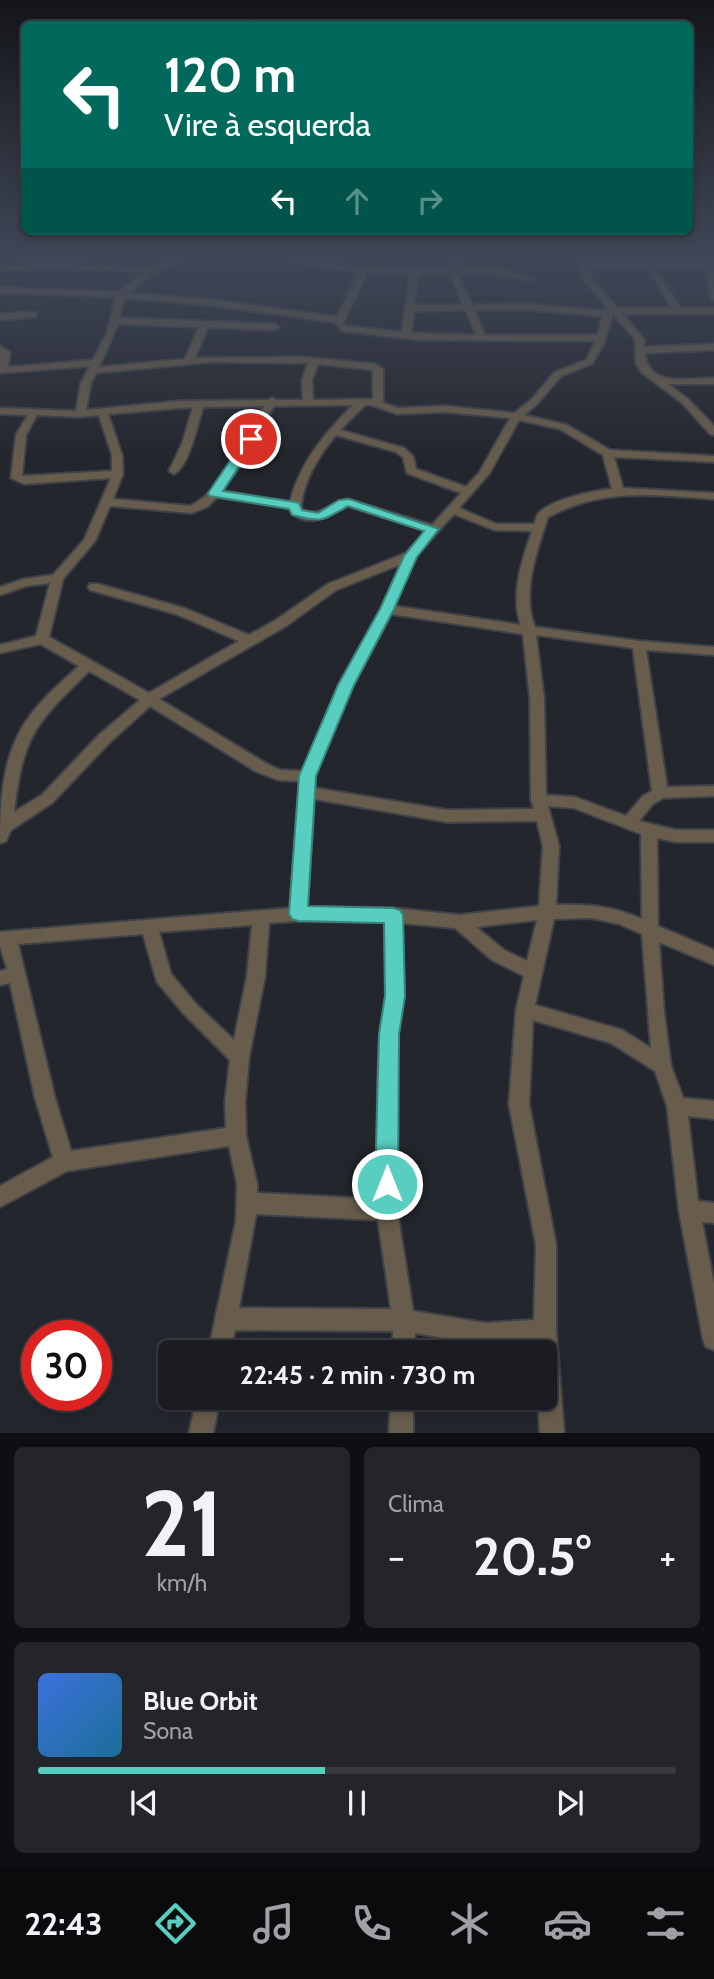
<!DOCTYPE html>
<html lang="pt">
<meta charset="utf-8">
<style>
:root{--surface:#1b1c22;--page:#24252a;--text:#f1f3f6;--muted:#a0a1a5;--line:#393a40;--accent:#58cec0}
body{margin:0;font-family:Cabin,sans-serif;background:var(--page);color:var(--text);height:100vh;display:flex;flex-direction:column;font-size:26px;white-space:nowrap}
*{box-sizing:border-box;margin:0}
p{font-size:23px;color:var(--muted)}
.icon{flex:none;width:38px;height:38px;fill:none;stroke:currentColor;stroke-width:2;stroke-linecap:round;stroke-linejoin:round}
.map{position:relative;height:1433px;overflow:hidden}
.drawer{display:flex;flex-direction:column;gap:14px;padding:14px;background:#0f0f13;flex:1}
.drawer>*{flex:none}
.banner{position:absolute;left:21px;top:21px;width:672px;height:214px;border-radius:10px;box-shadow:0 4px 10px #0003,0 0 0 2px var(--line);background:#00695c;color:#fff;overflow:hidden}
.speed{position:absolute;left:21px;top:1320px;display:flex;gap:14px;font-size:35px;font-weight:700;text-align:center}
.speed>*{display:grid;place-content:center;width:91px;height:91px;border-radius:50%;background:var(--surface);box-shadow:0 4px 10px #0003,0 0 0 2px var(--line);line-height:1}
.speed .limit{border:10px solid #d22;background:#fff;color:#111}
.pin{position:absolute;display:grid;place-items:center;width:60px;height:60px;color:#fff;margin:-30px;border:4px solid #fff;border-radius:50%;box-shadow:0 2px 7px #0007}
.me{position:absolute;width:77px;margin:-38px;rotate:0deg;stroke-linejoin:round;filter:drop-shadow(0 0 5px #0008)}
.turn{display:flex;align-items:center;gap:24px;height:147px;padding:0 28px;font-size:32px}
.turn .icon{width:91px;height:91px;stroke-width:2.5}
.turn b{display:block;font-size:49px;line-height:60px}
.lanes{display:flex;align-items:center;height:66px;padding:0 28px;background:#0003;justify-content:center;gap:35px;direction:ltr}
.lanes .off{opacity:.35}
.big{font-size:52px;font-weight:700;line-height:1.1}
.drawer .widget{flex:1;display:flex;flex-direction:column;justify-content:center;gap:10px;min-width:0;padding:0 24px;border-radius:10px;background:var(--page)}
.drawer .dial{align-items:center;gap:0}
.dial b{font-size:91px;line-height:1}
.song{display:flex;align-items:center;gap:21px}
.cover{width:84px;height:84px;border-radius:10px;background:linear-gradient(135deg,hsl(220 70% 55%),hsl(200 70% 35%))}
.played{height:7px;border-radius:4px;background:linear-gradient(90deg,var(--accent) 45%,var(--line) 45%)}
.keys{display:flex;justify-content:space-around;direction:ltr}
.heat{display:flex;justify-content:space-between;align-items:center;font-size:38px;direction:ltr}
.drawer .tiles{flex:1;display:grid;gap:14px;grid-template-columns:1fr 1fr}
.widget:last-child{grid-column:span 2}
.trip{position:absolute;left:158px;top:1340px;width:399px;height:70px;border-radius:10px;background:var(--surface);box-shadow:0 4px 10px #0003,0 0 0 2px var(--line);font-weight:700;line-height:70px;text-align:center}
.menu{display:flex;height:112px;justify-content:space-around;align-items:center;background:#0b0b0e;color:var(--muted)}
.menu .icon{width:49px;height:49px}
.menu .selected{color:var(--accent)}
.menu b{font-size:32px;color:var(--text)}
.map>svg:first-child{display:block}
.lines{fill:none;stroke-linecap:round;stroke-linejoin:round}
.minor-casing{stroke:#404249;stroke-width:4}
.minor{fill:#685d4c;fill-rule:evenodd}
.route{fill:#58cec0;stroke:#39867d;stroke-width:2}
</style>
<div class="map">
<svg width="714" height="1433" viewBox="0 0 714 1433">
<rect width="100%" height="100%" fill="#24262d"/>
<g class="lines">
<g class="minor-casing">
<path id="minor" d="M 46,258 L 54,258 L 55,264 L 151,268 L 178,258 L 189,258 L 155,272 L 129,293 L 216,300 L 337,317 L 359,272 L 305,264 L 285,258 C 307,258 329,264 351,267 C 383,271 417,271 450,270 L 454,258 L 462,258 L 458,269 L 503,269 L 534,279 L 530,281 C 506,274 484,273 458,274 L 472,305 L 530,304 L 606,311 L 609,310 L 585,281 L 574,258 L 582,258 L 585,264 L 714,262 L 714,300 L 710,297 L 707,267 L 655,267 L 680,308 L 714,308 L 714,314 L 622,314 L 644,339 L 644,347 L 714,344 L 714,350 L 645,353 C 648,388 687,378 714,378 L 714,384 L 668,384 L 688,399 L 714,426 L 714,435 L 710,434 L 682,403 L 642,373 L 636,364 L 635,339 L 613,314 L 603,345 L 592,364 L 561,376 L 537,404 L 524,415 L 567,425 L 610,450 L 714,456 L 714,462 L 614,457 L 623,488 L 714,493 L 714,499 C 654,495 604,487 548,517 C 537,551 521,592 535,627 L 639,641 L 714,647 L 714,655 L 646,650 L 667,787 L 714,786 L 714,796 L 663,798 L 653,804 L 639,821 L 676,830 L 714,830 L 714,842 L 676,842 L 657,838 L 658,926 L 714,950 L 714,965 L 659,942 L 664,1012 L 671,1066 L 683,1098 L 714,1101 L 714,1119 L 688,1116 L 698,1201 L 714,1203 L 714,1223 L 702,1222 L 714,1284 L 714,1350 L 706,1347 L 703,1339 L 679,1211 L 667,1106 L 655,1071 L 611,1043 L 533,1020 L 529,1104 L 556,1245 L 556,1330 L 564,1433 L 540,1433 L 538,1398 L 544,1398 L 544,1353 L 535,1353 L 535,1342 L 485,1345 L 415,1333 L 414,1353 L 392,1353 L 393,1331 L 235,1330 L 230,1353 L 208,1353 L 236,1221 L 237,1184 L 229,1146 L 67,1171 L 0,1207 L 0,1186 L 53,1157 L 35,1098 L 10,983 L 0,985 L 0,971 L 7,969 L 0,946 L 0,932 L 290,908 L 300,781 L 278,780 L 257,772 L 150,706 L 109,743 L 52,803 L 11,830 L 6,841 L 0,843 C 0,795 3,746 36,708 C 49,692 65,679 79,666 L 40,644 L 0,653 L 0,645 L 36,636 L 50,583 L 26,586 L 0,595 L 0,587 L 24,579 L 53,575 L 84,540 L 111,478 L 24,484 L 11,478 L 16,435 L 28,415 L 0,414 L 0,408 L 76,411 L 81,383 L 90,366 L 0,373 L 0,346 L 10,352 L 8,367 L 93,360 L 107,333 L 116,297 L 0,293 L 0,287 L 119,292 L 144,272 L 55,268 L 0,270 L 0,266 L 47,264 ZM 647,267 L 672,308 L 617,308 L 593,280 L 587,268 ZM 367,273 L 410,275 L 402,332 L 346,326 L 343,323 ZM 450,274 L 463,305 L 414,305 L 418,275 ZM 125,298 L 216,306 L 334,322 L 343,331 L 419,340 L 596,341 L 586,360 L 555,372 L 531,400 L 514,413 L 445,406 L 398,408 L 383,403 L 383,369 L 375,364 L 302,357 L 195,358 L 208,327 L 275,330 L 279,327 L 275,324 L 119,318 ZM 466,310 L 476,335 L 411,333 L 414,311 ZM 474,310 L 530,310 L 602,316 L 598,335 L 485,335 ZM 118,324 L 199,327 L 185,359 L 99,367 ZM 211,362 L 308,363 L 302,380 L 303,400 L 276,400 L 272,398 L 268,400 L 180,401 L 86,410 L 91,383 L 96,373 ZM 318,364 L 373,370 L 373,399 L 313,400 L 312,380 ZM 353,405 C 326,432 300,462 290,502 L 222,491 L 242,463 L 274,406 ZM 365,405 L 371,405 L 397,414 L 445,412 L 510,418 L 479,473 L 466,487 L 416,469 L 413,456 L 404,448 L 340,430 ZM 264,406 C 247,438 224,490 190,506 L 113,499 L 123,474 L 122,455 L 108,414 L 193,407 L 182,444 L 169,471 L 174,474 C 189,467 198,423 203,407 ZM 37,415 L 80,417 L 99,415 L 112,455 L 112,471 L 22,476 L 26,435 ZM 519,420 L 560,429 L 603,455 L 612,489 C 595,490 549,500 538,514 C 537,515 535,523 534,524 L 496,524 L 459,508 L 489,474 ZM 336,435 L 396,452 L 403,457 L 407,473 L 461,493 L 432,525 L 347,499 C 330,504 318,519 301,509 C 302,483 319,455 336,435 ZM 217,497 L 289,508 C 304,532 330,515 348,506 L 427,531 L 406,553 L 328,584 L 276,620 L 249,635 L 184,608 L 98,584 L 90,584 L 88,587 L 90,590 L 176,614 L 239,641 L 149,693 L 49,637 L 63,579 L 95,541 L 110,506 L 192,513 L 207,507 ZM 454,514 L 494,530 L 532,531 C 522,560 510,596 521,625 L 394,606 L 415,557 ZM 401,564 L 381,609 L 339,685 L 303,771 L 280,770 L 267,764 L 159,699 L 286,626 L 336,590 ZM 391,614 L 523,634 L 530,699 L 531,800 L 534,809 L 447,810 L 315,788 L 315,776 L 353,685 ZM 536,635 L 633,648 L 652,791 L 643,796 L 626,816 L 575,797 L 546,795 L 544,699 ZM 89,671 L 140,700 L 99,735 L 42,795 L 14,812 C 23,735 35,724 89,671 ZM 314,799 L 447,822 L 537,821 L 543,846 L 539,906 L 459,915 L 393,908 L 307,907 ZM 548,806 L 574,808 L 641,834 L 642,919 C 612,906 588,904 556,905 L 559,846 ZM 591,918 L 619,924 L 642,934 L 651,1048 L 622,1030 L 535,1005 L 554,919 ZM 537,920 L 527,961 L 504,950 L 476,927 ZM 298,921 L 385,922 L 386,996 L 380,1034 L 378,1080 L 377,1199 L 257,1193 L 257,1184 L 246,1136 L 245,1102 L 249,1057 L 265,976 L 269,923 ZM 402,923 L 455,928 L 492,960 L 524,976 L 516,1010 L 509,1104 L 536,1245 L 534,1320 L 485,1323 L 413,1311 L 397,1210 L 396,1080 L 398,1034 L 404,996 ZM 252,925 L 247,976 L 234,1040 L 196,1004 L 171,974 L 159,932 ZM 143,934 L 157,982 L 184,1014 L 230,1060 L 225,1102 L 226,1128 L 71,1151 L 55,1098 L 18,944 ZM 256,1214 L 378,1220 L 391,1309 L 239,1308 Z
M 33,312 L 36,313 L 36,317 L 0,320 L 0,314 Z
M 197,1398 L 220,1398 L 213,1433 L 189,1433 Z
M 391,1398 L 413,1398 L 413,1433 L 389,1433 Z"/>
</g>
<use href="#minor" class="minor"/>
</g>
<linearGradient id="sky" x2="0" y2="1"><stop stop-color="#141519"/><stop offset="0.56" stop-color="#3f4757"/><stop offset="1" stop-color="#3f4757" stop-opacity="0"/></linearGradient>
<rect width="714" height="459" fill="url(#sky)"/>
<path class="route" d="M 251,435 L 257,439 L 223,491 L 295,502 L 299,503 L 302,510 L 318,513 L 339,500 L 349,499 L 439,529 L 417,557 L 394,609 L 354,685 L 316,776 L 308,906 L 393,908 L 400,910 L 403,915 L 405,996 L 399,1034 L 398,1184 L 395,1192 L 387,1195 L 379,1192 L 375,1184 L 379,1034 L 385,996 L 384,923 L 298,921 L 292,919 L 289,914 L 299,776 L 338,685 L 380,609 L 404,556 L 424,531 L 348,506 C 321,521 325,523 292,515 L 289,509 L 210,496 L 208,493 L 247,436 Z"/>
</svg>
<div class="speed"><div class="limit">30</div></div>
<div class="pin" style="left:251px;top:439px;background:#d93025"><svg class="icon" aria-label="arrive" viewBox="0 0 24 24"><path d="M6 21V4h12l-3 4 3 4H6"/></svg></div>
<svg class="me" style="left:387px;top:1184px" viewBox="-20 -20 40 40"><circle r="17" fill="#58cec0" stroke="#fff" stroke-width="3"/><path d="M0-11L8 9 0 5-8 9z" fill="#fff"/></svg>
<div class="trip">22:45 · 2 min · 730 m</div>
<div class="banner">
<div class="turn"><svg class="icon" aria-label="left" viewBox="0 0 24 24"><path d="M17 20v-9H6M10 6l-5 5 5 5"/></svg><div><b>120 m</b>Vire à esquerda</div></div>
<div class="lanes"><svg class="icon" aria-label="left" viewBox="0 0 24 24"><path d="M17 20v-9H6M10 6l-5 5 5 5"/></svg><svg class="icon off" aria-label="ahead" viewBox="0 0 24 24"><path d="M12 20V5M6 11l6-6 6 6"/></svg><svg class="icon off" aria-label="right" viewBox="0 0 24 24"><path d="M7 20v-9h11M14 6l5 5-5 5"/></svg></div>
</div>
</div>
<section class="drawer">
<div class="tiles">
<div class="widget dial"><b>21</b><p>km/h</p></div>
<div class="widget"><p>Clima</p>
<div class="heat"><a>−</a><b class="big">20.5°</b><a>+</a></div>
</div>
<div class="widget">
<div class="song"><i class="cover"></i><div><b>Blue Orbit</b><p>Sona</p></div></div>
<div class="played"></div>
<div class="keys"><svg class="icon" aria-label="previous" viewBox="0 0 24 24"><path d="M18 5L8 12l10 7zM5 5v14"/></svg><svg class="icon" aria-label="pause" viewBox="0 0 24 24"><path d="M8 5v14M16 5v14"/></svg><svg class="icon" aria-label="next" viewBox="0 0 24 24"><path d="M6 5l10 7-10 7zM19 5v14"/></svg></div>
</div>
</div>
</section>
<nav class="menu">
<b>22:43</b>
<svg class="icon selected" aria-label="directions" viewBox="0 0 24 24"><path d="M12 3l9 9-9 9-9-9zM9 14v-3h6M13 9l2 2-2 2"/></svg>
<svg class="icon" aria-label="music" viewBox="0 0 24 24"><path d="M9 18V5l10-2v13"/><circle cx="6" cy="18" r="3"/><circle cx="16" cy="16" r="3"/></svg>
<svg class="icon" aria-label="phone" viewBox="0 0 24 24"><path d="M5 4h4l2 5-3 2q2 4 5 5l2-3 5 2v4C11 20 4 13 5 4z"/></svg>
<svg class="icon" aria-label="climate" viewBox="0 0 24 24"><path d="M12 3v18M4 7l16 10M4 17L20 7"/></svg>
<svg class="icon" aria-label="car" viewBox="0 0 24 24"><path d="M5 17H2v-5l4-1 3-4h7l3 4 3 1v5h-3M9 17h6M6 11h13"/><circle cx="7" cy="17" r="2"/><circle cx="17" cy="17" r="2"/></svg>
<svg class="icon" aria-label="filters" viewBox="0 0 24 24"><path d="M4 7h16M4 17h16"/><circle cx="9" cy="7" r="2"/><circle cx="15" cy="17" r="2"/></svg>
</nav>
